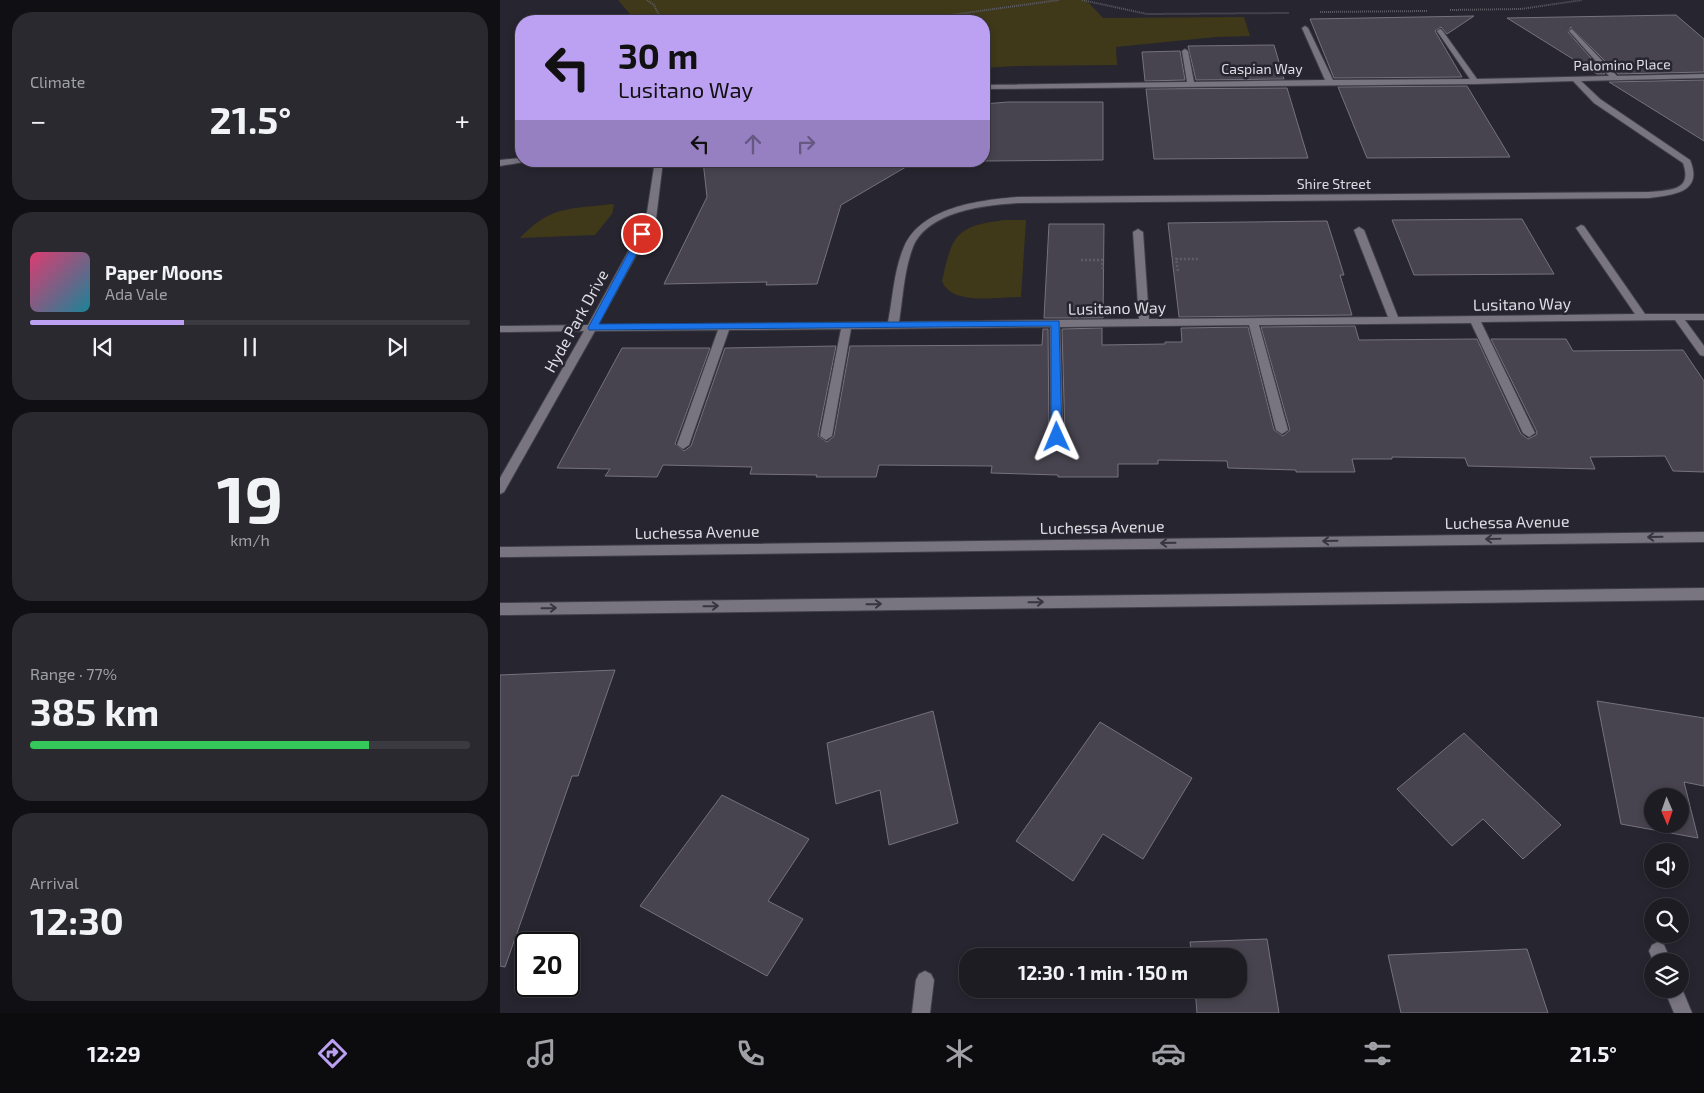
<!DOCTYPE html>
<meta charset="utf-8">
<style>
:root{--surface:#1d1c23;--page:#2a2930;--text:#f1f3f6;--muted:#a0a1a6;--line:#3b3a41;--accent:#bca0f2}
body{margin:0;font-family:"Exo 2",sans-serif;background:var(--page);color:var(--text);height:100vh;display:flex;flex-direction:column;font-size:19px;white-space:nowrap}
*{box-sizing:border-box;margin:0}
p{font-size:16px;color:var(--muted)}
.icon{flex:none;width:28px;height:28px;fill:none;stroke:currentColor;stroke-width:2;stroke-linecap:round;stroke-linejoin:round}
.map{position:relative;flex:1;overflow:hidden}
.details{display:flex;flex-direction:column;gap:12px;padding:12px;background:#100f13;width:500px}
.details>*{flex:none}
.hud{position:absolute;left:15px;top:15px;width:475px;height:152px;border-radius:20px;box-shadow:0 2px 8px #0003,0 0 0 1px var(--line);background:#bca0f2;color:#111;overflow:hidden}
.needle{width:32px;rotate:178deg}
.tools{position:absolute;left:1144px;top:788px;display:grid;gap:10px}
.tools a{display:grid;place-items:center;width:45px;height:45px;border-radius:50%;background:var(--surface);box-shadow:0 2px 8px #0003,0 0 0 1px var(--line);font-size:25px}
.speed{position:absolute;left:15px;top:932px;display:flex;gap:10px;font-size:25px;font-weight:700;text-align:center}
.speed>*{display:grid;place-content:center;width:65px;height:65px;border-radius:50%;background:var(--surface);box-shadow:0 2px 8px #0003,0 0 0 1px var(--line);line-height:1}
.speed .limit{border:2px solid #111;border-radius:8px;background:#fff;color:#111}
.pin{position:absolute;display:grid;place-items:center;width:42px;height:42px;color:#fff;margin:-21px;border:2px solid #fff;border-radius:50%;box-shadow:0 1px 5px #0007}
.me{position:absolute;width:55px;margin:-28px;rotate:359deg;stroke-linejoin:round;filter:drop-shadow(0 0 4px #0008)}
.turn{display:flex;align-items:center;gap:18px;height:105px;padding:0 20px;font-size:22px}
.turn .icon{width:65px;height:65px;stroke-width:2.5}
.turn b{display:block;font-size:35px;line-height:42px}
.lanes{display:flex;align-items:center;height:48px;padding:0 20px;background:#0003;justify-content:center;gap:25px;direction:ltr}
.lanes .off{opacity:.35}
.big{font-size:38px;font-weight:700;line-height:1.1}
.details .tile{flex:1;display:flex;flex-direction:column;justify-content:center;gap:8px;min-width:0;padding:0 18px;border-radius:20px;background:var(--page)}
.details .dial{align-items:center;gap:0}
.dial b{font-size:65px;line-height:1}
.song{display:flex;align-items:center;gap:15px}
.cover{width:60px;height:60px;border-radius:8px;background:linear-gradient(135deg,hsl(340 70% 55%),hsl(190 70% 35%))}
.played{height:5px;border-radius:2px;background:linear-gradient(90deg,var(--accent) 35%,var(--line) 35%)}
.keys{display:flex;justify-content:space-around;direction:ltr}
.heat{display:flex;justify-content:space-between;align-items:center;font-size:28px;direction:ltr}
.charge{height:8px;border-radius:4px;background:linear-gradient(90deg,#34c759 77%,var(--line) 0)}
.trip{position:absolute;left:459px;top:948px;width:288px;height:50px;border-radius:20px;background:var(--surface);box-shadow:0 2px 8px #0003,0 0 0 1px var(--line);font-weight:700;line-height:50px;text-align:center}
.tabs{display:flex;height:80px;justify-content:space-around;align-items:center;background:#0c0b0e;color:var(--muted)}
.tabs .icon{width:35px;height:35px}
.tabs .on{color:var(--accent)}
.tabs b{font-size:22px;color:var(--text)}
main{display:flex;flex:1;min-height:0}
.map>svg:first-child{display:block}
.green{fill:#3f3919}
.building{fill:#47444f;stroke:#75727e;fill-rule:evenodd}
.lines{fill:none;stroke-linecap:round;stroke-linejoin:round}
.minor-casing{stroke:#414048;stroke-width:2}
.path-far1{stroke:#5e5d65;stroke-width:2;stroke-dasharray:1 1;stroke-linecap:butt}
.path{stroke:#5e5d65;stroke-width:2.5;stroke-dasharray:2 2;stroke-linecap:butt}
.minor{fill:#787581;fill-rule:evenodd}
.oneway{stroke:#37353f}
.route{fill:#1a73e8;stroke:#114b97}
.labels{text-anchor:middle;stroke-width:5;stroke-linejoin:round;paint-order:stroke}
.far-street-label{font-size:14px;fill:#dedde3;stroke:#27252f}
.street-label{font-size:16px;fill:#dedde3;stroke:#27252f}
</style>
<main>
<section class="details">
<div class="tile"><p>Climate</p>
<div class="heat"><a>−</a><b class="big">21.5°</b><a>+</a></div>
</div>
<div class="tile">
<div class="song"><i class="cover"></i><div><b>Paper Moons</b><p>Ada Vale</p></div></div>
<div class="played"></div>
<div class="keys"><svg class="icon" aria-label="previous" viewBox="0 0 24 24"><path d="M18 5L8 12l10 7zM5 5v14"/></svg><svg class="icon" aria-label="pause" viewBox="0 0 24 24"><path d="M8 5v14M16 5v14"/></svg><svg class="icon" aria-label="next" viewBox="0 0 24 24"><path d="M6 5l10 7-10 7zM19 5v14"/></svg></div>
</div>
<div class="tile dial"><b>19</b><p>km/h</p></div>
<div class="tile"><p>Range · 77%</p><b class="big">385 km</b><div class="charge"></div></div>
<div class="tile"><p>Arrival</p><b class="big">12:30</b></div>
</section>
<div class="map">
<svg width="1204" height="1013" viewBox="0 0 1204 1013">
<rect width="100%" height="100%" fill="#27252f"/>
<path class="green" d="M 118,0 L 586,0 L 603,18 L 744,17 L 750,36 L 716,37 L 616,47 L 617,65 L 515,66 L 484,68 L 484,21 L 136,21 Z
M 114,204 L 112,214 L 95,235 L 20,238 C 51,205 71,209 114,204 Z
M 504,220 L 526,220 L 521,297 C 499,297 451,306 442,281 C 452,236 455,226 504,220 Z"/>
<path class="building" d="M 1176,15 L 1204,39 L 1204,72 L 1118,74 L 1071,27 L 1068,32 L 1105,74 L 1097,74 L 1007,18 Z
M 974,16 L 947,34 L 941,27 L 935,31 L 962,77 L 834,78 L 810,19 Z
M 774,45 L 784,79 L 696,80 L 688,46 Z
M 680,51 L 685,80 L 645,81 L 642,52 Z
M 1204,80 L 1204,141 L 1109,82 Z
M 967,86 L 1010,157 L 867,158 L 838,87 Z
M 787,88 L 808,158 L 654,159 L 646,89 Z
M 508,102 L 603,102 L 603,160 L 484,161 L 484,104 Z
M 203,161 L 416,161 L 341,205 L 317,284 L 266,285 L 267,282 L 164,284 L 207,197 Z
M 1022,219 L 1054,274 L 914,275 L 892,220 Z
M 827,221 L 844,275 L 840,275 L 852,315 L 679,317 L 668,223 Z
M 549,224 L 604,224 L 603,318 L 544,318 Z
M 855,326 L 859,340 L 977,339 L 1021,434 L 1028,439 L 1036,435 L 1037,432 L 991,339 L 1066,339 L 1073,351 L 1183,350 L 1204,381 L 1204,472 L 1173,471 L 1165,456 L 1090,457 L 1095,469 L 968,466 L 965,458 L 892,457 L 892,459 L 852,459 L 855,472 L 796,472 L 796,470 L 728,468 L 727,461 L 658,460 L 658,464 L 618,464 L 618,477 L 558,477 L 558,475 L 491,473 L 492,466 L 379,465 L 376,477 L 316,477 L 317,475 L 250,474 L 252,467 L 163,465 L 157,477 L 105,476 L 110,469 L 57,468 L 122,348 L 210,348 L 175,444 L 184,451 L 191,446 L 225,348 L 336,346 L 318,436 L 327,442 L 334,436 L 350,346 L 542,345 L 543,329 L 548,329 L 549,437 L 558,443 L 565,437 L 562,329 L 602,328 L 602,345 L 665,344 L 665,342 L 682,342 L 681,328 L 748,327 L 774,430 L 783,436 L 790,430 L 761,327 Z
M 115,670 L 78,776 L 72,776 L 5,967 L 0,966 L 0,675 Z
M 1097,701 L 1204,718 L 1204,786 L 1184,782 L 1198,838 L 1121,824 ZM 1152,796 L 1180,796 L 1180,824 L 1152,824 Z
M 433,711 L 458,823 L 389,845 L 380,790 L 336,804 L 327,743 Z
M 600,722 L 692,778 L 643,859 L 603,834 L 573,881 L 516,841 Z
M 964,733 L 1061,825 L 1023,859 L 983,819 L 952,846 L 897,789 Z
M 222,795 L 309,839 L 268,901 L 303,919 L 267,976 L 140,906 Z
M 767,939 L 779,1013 L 697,1013 L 695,989 L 738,989 L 738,956 L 692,956 L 690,942 Z
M 1027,949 L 1048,1013 L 901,1013 L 888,955 Z"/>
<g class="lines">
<g class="minor-casing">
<path id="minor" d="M 805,26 L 808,28 L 833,80 L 970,79 L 937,31 L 940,29 L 942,30 L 977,79 L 1109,76 L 1070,32 L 1069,31 L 1072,29 L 1117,76 L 1204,74 L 1204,78 L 1081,81 L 1100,99 L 1190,160 C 1204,193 1172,195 1149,198 L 518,203 C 485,205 428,211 413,247 C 404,270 403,297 399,322 L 639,319 L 633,232 L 638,229 L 643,232 L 649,319 L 888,317 L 854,230 L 859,227 L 864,230 L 898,317 L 1135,314 L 1076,228 L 1081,225 L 1084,226 L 1145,314 L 1204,314 L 1204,320 L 1185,320 L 1204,346 L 1204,356 L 1200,355 L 1175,320 L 981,322 L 1035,433 L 1029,437 L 1023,433 L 971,323 L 759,325 L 788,430 L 782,434 L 776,430 L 749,325 L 560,327 L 563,437 L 557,441 L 551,437 L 550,327 L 351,329 L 332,436 L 326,440 L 320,436 L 341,329 L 229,330 L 189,445 L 183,449 L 177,445 L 218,330 L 95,331 L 4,492 L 0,494 L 0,478 L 84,331 L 0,332 L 0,326 L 88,325 L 146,219 L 155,161 L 163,161 L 156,219 L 98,325 L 388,322 C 393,297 394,270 404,247 C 421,207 480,200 518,197 L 1149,192 C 1170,190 1193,191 1183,163 L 1094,103 L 1073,81 L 975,84 L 484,89 L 484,85 L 687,82 L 682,51 L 685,49 L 688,51 L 694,82 L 825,80 L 802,28 Z
M 21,158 L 21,161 L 24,162 L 0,166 L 0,160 Z
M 1204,532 L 1204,542 L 0,557 L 0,547 Z
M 1204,588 L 1204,600 L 0,615 L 0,603 Z
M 1158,942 L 1164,945 L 1171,961 L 1153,961 L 1149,951 L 1152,945 Z
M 425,971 L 431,974 L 434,980 L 430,1013 L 412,1013 L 416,980 L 419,974 Z
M 1180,984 L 1192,1013 L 1174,1013 L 1164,989 L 1180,989 Z"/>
</g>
<path class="path-far1" d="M 147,0 L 154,5 L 162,21
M 582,0 L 647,14 L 789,13
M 950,10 L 1021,9 L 1082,0
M 820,12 L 927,11
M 407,21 L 559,0"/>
<path class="path" d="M 581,260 L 602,260 L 603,271
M 678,271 L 676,259 L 699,259"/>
<use href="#minor" class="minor"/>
</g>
<defs><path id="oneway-shaft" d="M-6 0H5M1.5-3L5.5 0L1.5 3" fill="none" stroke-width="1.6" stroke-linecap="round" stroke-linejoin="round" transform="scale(1.25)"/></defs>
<g class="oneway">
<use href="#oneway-shaft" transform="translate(1155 537) rotate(179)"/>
<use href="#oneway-shaft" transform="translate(993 539) rotate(179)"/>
<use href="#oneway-shaft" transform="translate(830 541) rotate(179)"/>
<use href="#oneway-shaft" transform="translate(668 543) rotate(179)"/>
<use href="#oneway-shaft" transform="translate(536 602) rotate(-1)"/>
<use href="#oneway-shaft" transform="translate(374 604) rotate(-1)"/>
<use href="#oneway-shaft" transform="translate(211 606) rotate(-1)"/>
<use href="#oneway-shaft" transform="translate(49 608) rotate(-1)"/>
</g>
<path class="route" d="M 139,233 L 147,234 L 99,324 L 559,321 L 562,437 L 557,441 L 551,437 L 551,326 L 89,330 L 88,328 Z"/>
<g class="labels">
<g class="far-street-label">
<text transform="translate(1122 65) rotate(-1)" y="5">Palomino Place</text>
<text x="762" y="74">Caspian Way</text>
<text x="834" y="189">Shire Street</text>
</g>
<g class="street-label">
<text transform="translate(1022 304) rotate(-1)" y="6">Lusitano Way</text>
<text transform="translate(617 308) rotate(-1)" y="6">Lusitano Way</text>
<text transform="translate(76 321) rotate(-61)" y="6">Hyde Park Drive</text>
<text transform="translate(1007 522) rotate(-1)" y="6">Luchessa Avenue</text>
<text transform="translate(602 527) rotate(-1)" y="6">Luchessa Avenue</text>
<text transform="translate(197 532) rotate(-1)" y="6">Luchessa Avenue</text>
</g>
</g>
</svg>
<div class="tools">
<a><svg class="needle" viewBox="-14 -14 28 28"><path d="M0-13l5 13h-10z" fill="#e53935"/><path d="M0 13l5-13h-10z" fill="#a0a1a6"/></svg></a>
<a><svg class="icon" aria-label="sound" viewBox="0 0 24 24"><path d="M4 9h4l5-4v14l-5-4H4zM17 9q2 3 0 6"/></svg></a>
<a><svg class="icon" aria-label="search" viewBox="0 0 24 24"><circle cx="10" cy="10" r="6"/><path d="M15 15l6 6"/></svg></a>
<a><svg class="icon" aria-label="layers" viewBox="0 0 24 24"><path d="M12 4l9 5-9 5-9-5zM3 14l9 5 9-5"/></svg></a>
</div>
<div class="speed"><div class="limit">20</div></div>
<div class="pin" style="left:142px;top:234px;background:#d93025"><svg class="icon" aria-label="arrive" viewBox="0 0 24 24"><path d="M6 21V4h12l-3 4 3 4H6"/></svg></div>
<svg class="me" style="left:557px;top:437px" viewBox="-20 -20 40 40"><path d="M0-17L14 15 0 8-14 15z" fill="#1a73e8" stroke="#fff" stroke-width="4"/></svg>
<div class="trip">12:30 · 1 min · 150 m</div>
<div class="hud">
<div class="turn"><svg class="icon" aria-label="left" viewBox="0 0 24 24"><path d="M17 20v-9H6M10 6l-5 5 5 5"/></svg><div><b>30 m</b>Lusitano Way</div></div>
<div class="lanes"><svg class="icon" aria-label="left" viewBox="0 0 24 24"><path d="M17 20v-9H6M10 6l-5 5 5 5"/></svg><svg class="icon off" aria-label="ahead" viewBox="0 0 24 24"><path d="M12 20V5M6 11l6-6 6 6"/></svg><svg class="icon off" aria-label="right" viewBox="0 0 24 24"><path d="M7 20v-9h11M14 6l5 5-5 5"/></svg></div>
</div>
</div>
</main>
<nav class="tabs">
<b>12:29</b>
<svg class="icon on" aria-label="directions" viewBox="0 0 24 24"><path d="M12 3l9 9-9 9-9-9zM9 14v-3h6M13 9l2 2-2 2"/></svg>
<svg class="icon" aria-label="music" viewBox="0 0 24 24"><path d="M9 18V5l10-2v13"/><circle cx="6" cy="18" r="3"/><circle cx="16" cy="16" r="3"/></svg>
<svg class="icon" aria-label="phone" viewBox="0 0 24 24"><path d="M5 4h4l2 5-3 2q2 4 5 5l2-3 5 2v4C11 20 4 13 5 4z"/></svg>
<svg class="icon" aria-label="climate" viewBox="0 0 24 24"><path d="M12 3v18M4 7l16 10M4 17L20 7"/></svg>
<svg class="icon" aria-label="car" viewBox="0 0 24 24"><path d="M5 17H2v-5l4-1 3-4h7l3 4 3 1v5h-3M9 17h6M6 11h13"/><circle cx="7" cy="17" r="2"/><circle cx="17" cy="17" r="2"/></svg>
<svg class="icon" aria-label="filters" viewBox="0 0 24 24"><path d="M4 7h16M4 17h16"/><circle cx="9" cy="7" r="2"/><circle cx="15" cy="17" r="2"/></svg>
<b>21.5°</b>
</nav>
